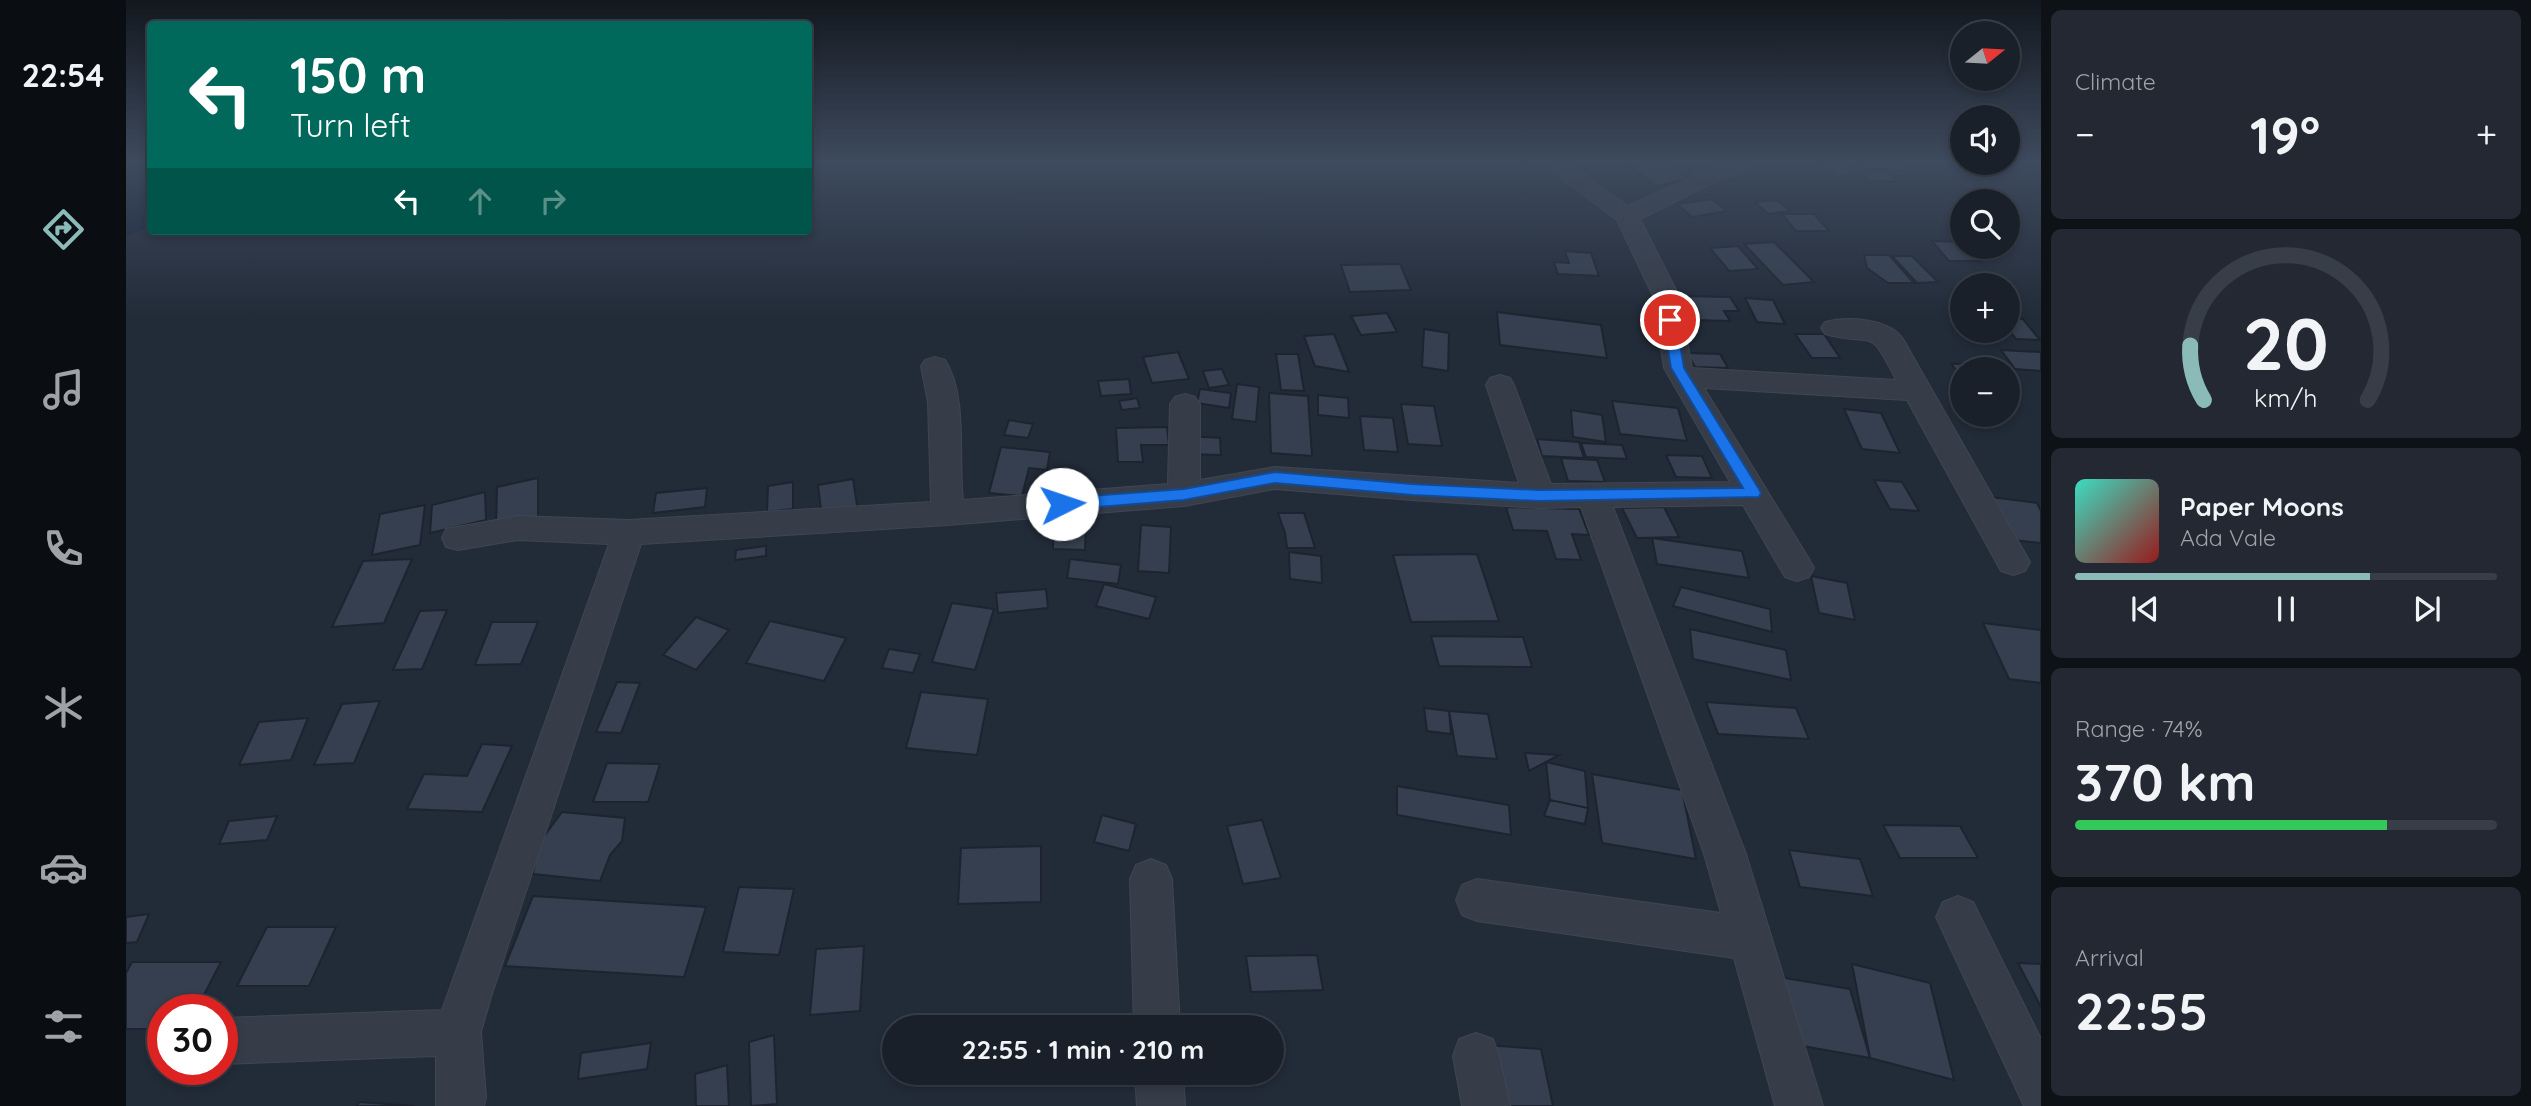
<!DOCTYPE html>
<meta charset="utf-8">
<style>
:root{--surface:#1a202a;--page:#232832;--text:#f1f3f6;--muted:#9fa3a8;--line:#383e47;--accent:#8bbbb9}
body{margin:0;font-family:Quicksand,sans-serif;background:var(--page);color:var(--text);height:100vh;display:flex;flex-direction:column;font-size:26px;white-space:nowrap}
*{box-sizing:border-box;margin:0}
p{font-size:23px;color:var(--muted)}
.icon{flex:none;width:38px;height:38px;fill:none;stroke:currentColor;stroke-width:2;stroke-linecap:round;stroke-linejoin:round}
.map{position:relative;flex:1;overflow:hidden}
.details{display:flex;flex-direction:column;gap:10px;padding:10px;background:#0e1217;width:490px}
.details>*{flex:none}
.guide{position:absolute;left:21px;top:21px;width:665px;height:214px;border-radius:7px;box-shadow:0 4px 10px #0003,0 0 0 2px var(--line);background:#00695c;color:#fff;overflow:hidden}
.needle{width:46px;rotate:72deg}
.buttons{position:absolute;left:1824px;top:21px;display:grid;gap:14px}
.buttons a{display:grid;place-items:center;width:70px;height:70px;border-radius:50%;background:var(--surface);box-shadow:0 4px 10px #0003,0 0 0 2px var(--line);font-size:35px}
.speed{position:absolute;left:21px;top:994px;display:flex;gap:14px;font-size:35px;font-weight:700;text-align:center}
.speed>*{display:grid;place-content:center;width:91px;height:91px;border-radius:50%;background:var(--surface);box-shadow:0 4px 10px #0003,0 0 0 2px var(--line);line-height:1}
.speed .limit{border:10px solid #d22;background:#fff;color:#111}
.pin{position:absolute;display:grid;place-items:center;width:60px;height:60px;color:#fff;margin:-30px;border:4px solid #fff;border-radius:50%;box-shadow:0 2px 7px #0007}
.me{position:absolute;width:77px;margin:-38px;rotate:86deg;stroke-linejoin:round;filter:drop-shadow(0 0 5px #0008)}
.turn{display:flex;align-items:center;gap:24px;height:147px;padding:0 28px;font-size:32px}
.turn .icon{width:91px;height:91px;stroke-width:2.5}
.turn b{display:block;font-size:49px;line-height:60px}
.lanes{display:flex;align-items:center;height:66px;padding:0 28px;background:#0003;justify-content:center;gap:35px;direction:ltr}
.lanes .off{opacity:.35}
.big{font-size:52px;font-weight:700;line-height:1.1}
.details .widget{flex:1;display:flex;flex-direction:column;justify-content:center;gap:10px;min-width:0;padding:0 24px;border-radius:10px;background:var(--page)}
.details .dial{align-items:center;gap:0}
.dial svg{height:182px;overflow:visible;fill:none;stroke:var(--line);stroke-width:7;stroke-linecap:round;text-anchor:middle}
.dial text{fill:var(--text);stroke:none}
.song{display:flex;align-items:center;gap:21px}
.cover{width:84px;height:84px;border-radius:10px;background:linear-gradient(135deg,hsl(170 70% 55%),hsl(0 70% 35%))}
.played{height:7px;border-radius:4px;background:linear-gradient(90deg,var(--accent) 70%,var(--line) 70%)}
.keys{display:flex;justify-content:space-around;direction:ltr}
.heat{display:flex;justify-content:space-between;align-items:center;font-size:38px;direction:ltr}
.charge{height:10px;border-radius:5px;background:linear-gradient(90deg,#34c759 74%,var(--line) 0)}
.trip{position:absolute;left:756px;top:1015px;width:402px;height:70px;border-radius:35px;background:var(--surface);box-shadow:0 4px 10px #0003,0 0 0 2px var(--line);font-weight:700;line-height:70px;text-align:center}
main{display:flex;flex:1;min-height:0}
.tab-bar{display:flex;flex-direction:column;width:126px;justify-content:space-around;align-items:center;background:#0a0d11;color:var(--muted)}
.tab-bar .icon{width:49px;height:49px}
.tab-bar .current{color:var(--accent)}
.tab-bar b{font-size:32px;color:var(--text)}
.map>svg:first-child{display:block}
.water{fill:#162335}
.building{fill:#353f4f;stroke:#1d242f;stroke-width:2}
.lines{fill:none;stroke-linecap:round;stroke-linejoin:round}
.minor-casing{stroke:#3f4652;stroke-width:2}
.minor{fill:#363d49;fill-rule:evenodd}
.route{fill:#1a73e8;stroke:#114b97;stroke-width:2}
</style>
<main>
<nav class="tab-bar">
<b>22:54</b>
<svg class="icon current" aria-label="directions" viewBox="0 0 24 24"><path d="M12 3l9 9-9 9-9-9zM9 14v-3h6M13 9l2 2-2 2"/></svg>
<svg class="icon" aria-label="music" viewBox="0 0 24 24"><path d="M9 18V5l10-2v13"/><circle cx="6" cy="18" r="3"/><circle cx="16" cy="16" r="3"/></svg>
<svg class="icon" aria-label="phone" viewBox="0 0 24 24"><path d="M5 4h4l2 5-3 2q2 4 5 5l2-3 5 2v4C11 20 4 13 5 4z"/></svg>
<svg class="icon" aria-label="climate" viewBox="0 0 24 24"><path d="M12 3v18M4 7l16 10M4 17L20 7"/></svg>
<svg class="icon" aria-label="car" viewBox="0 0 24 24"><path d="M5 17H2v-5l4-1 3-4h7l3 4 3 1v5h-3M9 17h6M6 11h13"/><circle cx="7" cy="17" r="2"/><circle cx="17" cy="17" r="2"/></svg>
<svg class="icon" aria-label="filters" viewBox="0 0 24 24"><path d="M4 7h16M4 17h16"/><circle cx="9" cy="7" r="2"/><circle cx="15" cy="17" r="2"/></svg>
</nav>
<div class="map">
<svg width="1915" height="1106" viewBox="0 0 1915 1106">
<rect width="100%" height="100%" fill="#222b38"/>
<path class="water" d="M 0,163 L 24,163 L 24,227 L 0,236 Z"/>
<path class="building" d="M 1527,163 L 1540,163 L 1562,179 L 1530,186 L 1506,167 Z
M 1692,163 L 1716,163 L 1731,173 L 1712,176 Z
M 1738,163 L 1777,163 L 1782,171 L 1742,168 Z
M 1735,171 L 1763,172 L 1772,182 L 1743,181 Z
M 1586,199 L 1601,211 L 1566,217 L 1551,204 Z
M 1651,200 L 1664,211 L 1642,214 L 1629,202 Z
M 1656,214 L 1688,214 L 1703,231 L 1670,231 Z
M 1806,241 L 1836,242 L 1836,247 L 1844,247 L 1857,261 L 1823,261 Z
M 1648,242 L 1688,282 L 1657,285 L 1618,244 Z
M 1612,246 L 1632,269 L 1603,271 L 1584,248 Z
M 1439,251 L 1465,253 L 1473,276 L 1432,274 L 1428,262 L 1443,263 Z
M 1738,255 L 1763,255 L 1788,283 L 1762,283 L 1741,268 Z
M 1766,256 L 1786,256 L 1812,282 L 1791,283 Z
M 1274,264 L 1285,290 L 1224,292 L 1215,265 Z
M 1554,296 L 1604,297 L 1613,311 L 1598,311 L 1604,321 L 1568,320 Z
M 1619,298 L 1647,300 L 1659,324 L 1631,322 Z
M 1371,312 L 1475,325 L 1481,358 L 1374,345 Z
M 1261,313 L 1271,332 L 1235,335 L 1225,316 Z
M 1881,318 L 1897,319 L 1914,340 L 1890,339 L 1881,327 Z
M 1298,329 L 1323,333 L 1322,371 L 1296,367 Z
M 1208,334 L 1223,372 L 1189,366 L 1178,336 Z
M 1669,334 L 1698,334 L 1714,358 L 1686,358 Z
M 1875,350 L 1915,352 L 1915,371 L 1889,369 Z
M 1052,352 L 1063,379 L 1026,383 L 1017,357 Z
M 1561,353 L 1594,354 L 1602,368 L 1569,367 Z
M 1150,354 L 1172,354 L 1178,391 L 1155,390 Z
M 1869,363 L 1874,369 L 1836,369 L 1836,377 L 1825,364 Z
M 1096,369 L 1103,385 L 1083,388 L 1077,371 Z
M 1003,379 L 1005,394 L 975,396 L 972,381 Z
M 1111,384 L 1133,387 L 1130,422 L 1106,419 Z
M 1074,389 L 1105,393 L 1103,408 L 1071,403 Z
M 1143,393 L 1182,396 L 1186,456 L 1145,453 Z
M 1192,395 L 1222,398 L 1223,418 L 1192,415 Z
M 1011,398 L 1014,408 L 996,410 L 993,401 Z
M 1486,401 L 1552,408 L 1561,441 L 1494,434 Z
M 1275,404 L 1308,406 L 1316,446 L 1282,444 Z
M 1718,409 L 1755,413 L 1774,453 L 1736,449 Z
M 1445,410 L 1476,415 L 1480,442 L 1447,437 Z
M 1234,416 L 1267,418 L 1272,452 L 1238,450 Z
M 883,420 L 907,424 L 902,438 L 878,435 Z
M 1041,427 L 1043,445 L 1015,445 L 1017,462 L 992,462 L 990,428 Z
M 1062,436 L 1094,438 L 1095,455 L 1063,454 Z
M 1411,439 L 1453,442 L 1458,458 L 1416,456 Z
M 1455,443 L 1496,445 L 1501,459 L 1460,457 Z
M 875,447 L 924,452 L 921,470 L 903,468 L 896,496 L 863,493 Z
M 1540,455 L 1576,456 L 1586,478 L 1550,477 Z
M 1435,458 L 1471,460 L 1479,482 L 1442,481 Z
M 412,478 L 412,518 L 370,527 L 371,487 Z
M 727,479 L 732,512 L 696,518 L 692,485 Z
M 1748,480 L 1776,482 L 1793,511 L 1764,509 Z
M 667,482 L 667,509 L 641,512 L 642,486 Z
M 581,488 L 579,507 L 527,513 L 530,493 Z
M 359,492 L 360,520 L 304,533 L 306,505 Z
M 1865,497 L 1911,503 L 1915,511 L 1915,543 L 1887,540 Z
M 299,505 L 294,545 L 246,555 L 254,514 Z
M 1380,507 L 1453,509 L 1463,535 L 1446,534 L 1455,560 L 1430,559 L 1421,531 L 1387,530 Z
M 1538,507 L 1553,537 L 1511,538 L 1496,508 Z
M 1152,513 L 1178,513 L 1189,548 L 1161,548 L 1159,533 Z
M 942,519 L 960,520 L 959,550 L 927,549 L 927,534 L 942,534 Z
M 1015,525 L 1045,527 L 1043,573 L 1012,571 Z
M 1526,538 L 1616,551 L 1623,578 L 1531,564 Z
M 640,546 L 640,556 L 609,560 L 610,550 Z
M 1163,552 L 1195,556 L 1196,583 L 1164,579 Z
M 1351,554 L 1373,621 L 1285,622 L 1267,555 Z
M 286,559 L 258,623 L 206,627 L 237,561 Z
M 944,559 L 995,565 L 992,584 L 941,578 Z
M 1685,576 L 1721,583 L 1729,620 L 1693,613 Z
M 978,584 L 1030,597 L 1023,619 L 970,606 Z
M 1555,587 L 1644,609 L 1646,632 L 1547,606 Z
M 920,589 L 922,608 L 872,613 L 870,593 Z
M 826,603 L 868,609 L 849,670 L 806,662 Z
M 321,610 L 296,669 L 267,670 L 294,611 Z
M 570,617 L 603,630 L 570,670 L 537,655 Z
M 644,621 L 720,638 L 698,681 L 620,663 Z
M 366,622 L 412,622 L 395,664 L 349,665 Z
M 1857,623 L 1915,630 L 1915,683 L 1883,679 Z
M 1564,629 L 1660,650 L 1665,680 L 1567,659 Z
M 1305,636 L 1397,637 L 1406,667 L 1313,666 Z
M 763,649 L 794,654 L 787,673 L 756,668 Z
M 491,682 L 514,683 L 495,733 L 470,732 Z
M 795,692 L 862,699 L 851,755 L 780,748 Z
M 254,701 L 228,763 L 188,765 L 216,704 Z
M 1580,702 L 1670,708 L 1683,739 L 1592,734 Z
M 1298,708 L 1323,711 L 1325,734 L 1301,731 Z
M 1323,711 L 1362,714 L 1371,759 L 1331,756 Z
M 182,718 L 165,760 L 113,765 L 133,722 Z
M 356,744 L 386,746 L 356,812 L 281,809 L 298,774 L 341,776 Z
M 1399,753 L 1433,755 L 1403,771 Z
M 1420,762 L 1459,771 L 1462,808 L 1424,800 Z
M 481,763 L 534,764 L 522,802 L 467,802 Z
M 1466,774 L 1556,790 L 1570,859 L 1476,843 Z
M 1271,786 L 1383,805 L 1385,835 L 1271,815 Z
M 1424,800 L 1462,808 L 1459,824 L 1418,816 Z
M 436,812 L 499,818 L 496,841 L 484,855 L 474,881 L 407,874 L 413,843 Z
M 976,815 L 1010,824 L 1003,851 L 968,842 Z
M 151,816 L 141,840 L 93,844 L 103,821 Z
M 1136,820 L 1155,878 L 1117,884 L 1101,826 Z
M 1757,825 L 1834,826 L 1852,858 L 1774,858 Z
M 915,846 L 915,902 L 832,904 L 835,848 Z
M 1663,850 L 1734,859 L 1747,896 L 1674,887 Z
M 613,887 L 668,889 L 653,955 L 597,952 Z
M 407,896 L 580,907 L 558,977 L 379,966 Z
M 23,914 L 11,942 L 0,943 L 0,917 Z
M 141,927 L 210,927 L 183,986 L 111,986 Z
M 738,946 L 734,1011 L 684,1015 L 690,949 Z
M 1191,955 L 1197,990 L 1125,992 L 1120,956 Z
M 6,962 L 95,962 L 70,1010 L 37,1010 L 37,1029 L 0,1029 L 0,973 Z
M 1892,963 L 1915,964 L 1915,1007 Z
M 1726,964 L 1804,983 L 1828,1080 L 1744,1058 Z
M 1653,977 L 1724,989 L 1744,1058 L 1671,1045 Z
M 648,1035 L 651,1104 L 625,1106 L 623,1042 Z
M 525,1043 L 521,1069 L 452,1079 L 455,1053 Z
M 1361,1045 L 1415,1049 L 1427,1106 L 1372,1106 Z
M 601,1065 L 603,1106 L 570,1106 L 569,1074 Z
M 233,1102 L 288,1106 L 231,1106 Z"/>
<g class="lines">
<g class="minor-casing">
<path id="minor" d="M 1598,163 L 1628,163 L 1625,168 L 1578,187 L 1514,219 L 1553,296 L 1566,368 L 1770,380 C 1742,324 1751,348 1699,334 L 1695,328 L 1699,322 C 1721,316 1763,318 1777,339 L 1904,562 L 1899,571 L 1887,575 L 1875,571 L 1781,400 L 1578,388 L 1683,559 L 1688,568 L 1683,577 L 1671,581 L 1659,577 L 1617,505 L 1487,507 L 1620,854 L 1697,1106 L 1649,1106 L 1608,958 L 1351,921 L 1336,915 L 1330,900 L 1336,885 L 1351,879 L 1595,913 L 1578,854 L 1455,507 L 1413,508 L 1286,500 L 1149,489 L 1058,506 L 822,525 L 515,544 L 365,997 L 355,1032 L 360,1098 L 358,1106 L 310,1106 L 310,1056 L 96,1064 L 96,1018 L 316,1010 L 483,544 L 392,540 L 332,550 L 320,547 L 316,538 L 320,529 L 392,516 L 503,520 L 805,502 L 802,402 L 795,366 L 799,360 L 809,357 L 819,360 C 842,395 832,458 837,500 L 1042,484 L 1044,404 L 1049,397 L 1059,394 L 1069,397 L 1074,404 L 1074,480 L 1149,467 L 1393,483 L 1360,385 L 1364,378 L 1374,375 L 1384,378 L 1388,385 L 1425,484 L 1604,482 L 1538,368 L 1527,296 L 1491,220 L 1426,171 L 1429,166 L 1445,166 L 1502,206 Z
M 1025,859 L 1040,865 L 1046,879 L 1054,1027 L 1008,1027 L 1004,879 L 1010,865 Z
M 1832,896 L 1847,902 L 1915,1039 L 1915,1106 L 1898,1106 L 1810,917 L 1817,902 Z
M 1350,1033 L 1367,1039 L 1373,1056 L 1384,1106 L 1336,1106 L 1327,1056 L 1333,1039 Z
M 1009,1073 L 1057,1073 L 1059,1106 L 1011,1106 Z"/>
</g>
<use href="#minor" class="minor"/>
</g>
<linearGradient id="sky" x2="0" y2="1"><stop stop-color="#13181f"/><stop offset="0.51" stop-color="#3e4a5e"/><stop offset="1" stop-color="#3e4a5e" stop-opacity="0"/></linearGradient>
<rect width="1915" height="317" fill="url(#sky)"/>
<path class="route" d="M 1544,316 L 1550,320 L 1558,368 L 1633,489 L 1635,493 L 1633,497 L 1413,501 L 1286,495 L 1149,483 L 1058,500 L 936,510 L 928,504 L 936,498 L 1058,489 L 1149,472 L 1286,484 L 1413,490 L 1617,488 L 1545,368 L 1537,320 Z"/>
</svg>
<div class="buttons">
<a><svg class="needle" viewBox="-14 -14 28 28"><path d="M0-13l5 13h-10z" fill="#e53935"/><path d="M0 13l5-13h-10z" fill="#9fa3a8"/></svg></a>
<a><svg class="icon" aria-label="sound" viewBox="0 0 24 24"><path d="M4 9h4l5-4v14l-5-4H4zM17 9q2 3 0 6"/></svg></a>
<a><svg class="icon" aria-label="search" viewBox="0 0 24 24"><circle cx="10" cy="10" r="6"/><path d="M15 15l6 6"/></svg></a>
<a>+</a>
<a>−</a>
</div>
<div class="speed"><div class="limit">30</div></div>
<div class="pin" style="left:1544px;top:320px;background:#d93025"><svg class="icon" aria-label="arrive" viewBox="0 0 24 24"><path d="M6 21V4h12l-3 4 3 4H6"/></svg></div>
<svg class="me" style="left:936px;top:504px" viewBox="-20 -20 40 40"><circle r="19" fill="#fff"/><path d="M0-13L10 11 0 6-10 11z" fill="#1a73e8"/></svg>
<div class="trip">22:55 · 1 min · 210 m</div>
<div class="guide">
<div class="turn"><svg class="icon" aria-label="left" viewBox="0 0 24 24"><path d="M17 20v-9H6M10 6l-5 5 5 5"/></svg><div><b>150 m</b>Turn left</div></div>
<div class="lanes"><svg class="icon" aria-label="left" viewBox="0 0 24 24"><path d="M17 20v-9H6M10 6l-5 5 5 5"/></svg><svg class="icon off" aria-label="ahead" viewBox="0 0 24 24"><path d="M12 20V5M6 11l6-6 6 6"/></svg><svg class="icon off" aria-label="right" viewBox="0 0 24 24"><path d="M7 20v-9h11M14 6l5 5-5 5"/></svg></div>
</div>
</div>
<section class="details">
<div class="widget"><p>Climate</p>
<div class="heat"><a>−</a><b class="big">19°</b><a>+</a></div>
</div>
<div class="widget dial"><svg viewBox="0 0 100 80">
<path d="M14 69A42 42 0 1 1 86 69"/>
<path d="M14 69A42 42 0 0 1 8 45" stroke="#8bbbb9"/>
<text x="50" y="56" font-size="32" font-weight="700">20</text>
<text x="50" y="72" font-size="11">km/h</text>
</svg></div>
<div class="widget">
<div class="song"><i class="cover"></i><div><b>Paper Moons</b><p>Ada Vale</p></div></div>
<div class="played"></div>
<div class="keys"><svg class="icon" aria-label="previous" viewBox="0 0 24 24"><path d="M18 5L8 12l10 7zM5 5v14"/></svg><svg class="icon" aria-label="pause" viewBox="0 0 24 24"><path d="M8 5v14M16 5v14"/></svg><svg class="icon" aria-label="next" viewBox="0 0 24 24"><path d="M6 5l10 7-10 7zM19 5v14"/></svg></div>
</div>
<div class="widget"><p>Range · 74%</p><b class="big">370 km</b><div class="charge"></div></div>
<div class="widget"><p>Arrival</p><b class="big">22:55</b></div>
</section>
</main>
